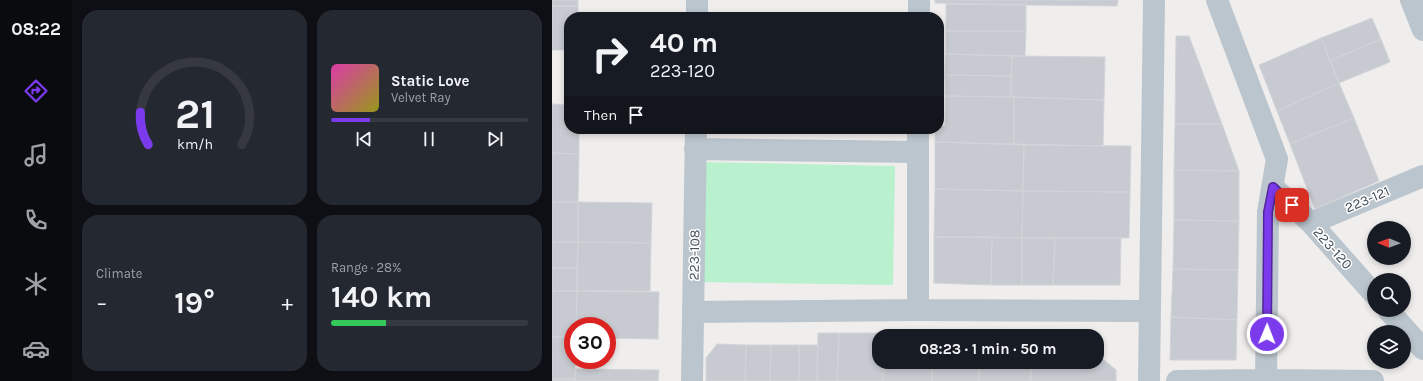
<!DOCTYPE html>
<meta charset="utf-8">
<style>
:root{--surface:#171b24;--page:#242831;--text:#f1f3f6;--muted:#9ea1a6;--line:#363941;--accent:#7c3aed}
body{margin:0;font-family:Karla,sans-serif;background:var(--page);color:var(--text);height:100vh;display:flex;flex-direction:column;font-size:15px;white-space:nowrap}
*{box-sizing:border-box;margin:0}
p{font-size:13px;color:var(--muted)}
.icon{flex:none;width:22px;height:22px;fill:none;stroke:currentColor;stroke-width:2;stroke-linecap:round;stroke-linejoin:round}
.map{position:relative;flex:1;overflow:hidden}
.panel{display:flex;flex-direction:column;gap:10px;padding:10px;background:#0d0f14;width:480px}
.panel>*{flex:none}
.banner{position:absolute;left:12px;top:12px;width:380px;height:122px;border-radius:16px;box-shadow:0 2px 6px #0003;background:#171b24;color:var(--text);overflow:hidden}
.needle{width:26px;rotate:271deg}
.controls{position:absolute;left:815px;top:221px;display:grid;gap:8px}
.controls a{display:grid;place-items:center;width:44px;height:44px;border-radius:50%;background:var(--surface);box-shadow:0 2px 6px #0003;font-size:20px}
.speed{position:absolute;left:12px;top:317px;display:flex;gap:8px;font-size:20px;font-weight:700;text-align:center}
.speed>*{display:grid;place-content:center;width:52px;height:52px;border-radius:50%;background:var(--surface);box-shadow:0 2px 6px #0003;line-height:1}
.speed .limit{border:6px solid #d22;background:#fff;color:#111}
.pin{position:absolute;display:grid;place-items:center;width:34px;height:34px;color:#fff;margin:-17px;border-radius:8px;box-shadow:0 2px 6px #0006}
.me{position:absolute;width:44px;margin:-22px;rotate:1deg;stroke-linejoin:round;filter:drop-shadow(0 0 3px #0008)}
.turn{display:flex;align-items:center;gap:14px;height:84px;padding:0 20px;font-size:18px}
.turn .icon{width:52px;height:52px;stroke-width:2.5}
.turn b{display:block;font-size:28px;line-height:34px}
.then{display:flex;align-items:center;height:38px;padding:0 20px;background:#0003;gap:8px;font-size:15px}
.big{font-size:30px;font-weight:700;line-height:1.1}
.panel .widget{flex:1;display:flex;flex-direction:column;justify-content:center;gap:6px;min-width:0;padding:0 14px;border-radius:16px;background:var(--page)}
.panel .dial{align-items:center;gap:0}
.dial svg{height:104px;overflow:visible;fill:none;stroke:var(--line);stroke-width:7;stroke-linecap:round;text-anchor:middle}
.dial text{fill:var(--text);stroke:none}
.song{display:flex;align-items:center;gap:12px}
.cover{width:48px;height:48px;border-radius:6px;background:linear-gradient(135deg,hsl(320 70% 55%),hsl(60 70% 35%))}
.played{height:4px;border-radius:2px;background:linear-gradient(90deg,var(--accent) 20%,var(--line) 20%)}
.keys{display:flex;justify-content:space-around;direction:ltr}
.heat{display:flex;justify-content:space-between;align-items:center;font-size:22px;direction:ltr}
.charge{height:6px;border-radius:3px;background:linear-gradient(90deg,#34c759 28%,var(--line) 0)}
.panel .tiles{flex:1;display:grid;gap:10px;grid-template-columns:repeat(2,1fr)}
.trip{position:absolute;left:320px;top:329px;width:232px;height:40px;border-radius:16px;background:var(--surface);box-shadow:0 2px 6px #0003;font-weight:700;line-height:40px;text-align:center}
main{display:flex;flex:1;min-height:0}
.dock{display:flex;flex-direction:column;width:72px;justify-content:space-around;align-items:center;background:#090b0e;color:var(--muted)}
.dock .icon{width:28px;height:28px}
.dock .on{color:var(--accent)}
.dock b{font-size:18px;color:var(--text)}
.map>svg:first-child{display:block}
.green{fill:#b9f0cd}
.building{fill:#c7cad0;stroke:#d1d4d9}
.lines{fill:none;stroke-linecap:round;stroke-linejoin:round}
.minor{stroke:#bbc5cd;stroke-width:22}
.route-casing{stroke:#51269a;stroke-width:10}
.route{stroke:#7c3aed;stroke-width:7}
.labels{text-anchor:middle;stroke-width:3;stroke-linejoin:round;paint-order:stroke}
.street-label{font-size:14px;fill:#45515c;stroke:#fff}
</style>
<main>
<nav class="dock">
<b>08:22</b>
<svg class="icon on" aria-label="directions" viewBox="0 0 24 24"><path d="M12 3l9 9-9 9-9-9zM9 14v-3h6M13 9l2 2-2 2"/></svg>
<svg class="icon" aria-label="music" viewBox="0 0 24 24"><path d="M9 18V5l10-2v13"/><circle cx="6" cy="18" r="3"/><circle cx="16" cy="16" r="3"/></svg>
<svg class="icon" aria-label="phone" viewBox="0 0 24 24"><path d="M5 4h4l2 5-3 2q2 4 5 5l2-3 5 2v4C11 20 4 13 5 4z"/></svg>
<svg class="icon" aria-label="climate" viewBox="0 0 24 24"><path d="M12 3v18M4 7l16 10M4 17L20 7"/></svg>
<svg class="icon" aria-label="car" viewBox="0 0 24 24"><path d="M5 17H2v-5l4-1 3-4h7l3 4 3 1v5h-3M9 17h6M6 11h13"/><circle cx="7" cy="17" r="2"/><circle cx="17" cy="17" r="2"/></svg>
</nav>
<section class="panel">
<div class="tiles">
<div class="widget dial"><svg viewBox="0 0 100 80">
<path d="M14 69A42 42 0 1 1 86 69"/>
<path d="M14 69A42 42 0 0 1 8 44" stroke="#7c3aed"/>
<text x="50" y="56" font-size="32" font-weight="700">21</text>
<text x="50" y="72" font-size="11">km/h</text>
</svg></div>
<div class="widget">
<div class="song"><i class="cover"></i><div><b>Static Love</b><p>Velvet Ray</p></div></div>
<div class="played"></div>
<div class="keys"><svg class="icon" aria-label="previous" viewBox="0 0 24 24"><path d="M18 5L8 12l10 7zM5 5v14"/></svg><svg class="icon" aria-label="pause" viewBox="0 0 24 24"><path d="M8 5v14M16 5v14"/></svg><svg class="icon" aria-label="next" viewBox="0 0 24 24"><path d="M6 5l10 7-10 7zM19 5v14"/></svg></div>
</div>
<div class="widget"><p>Climate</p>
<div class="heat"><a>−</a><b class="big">19°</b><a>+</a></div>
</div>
<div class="widget"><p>Range · 28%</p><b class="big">140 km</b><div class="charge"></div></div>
</div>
</section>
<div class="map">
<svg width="871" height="381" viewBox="0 0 871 381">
<rect width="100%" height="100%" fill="#f0eded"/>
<path class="green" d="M 149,162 L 343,166 L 341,285 L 145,282 Z"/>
<path class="building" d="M 0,0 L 26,0 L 26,6 L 0,6 Z
M 383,0 L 474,0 L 474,5 L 383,3 Z
M 474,0 L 566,0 L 565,6 L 474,5 Z
M 394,4 L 474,5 L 474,31 L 394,31 Z
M 0,6 L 26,6 L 26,17 L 17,17 L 17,50 L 0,50 Z
M 820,18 L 829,39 L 778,61 L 769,38 Z
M 394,31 L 474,31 L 473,56 L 394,54 Z
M 624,36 L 637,36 L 670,124 L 623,124 Z
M 769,38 L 787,83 L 725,111 L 707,65 Z
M 829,39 L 838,62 L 787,83 L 778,61 Z
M 394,54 L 460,56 L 459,76 L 393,75 Z
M 460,56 L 553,57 L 552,100 L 459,97 Z
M 393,75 L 459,76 L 459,97 L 394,96 Z
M 787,83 L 802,118 L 738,144 L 725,111 Z
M 394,96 L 462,97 L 462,144 L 383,142 L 383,129 L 387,129 L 387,126 L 393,126 Z
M 462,97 L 552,100 L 551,146 L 462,144 Z
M 0,104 L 17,105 L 17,129 L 27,129 L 27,154 L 0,153 Z
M 802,118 L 827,181 L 763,209 L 738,144 Z
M 623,124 L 670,124 L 687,171 L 622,170 Z
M 383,142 L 472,145 L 471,191 L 383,189 Z
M 472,145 L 579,146 L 578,192 L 471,191 Z
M 0,153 L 27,154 L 26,202 L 0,202 Z
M 622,170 L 687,171 L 687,221 L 622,220 Z
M 383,189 L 471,191 L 470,238 L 382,237 Z
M 471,191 L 578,192 L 577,238 L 470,238 Z
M 0,202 L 26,202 L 26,242 L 0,242 Z
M 26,202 L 100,203 L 99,243 L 26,242 Z
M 622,220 L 687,221 L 686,270 L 621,269 Z
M 382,237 L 440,237 L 439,285 L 382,283 Z
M 440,237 L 470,238 L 470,285 L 439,285 Z
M 470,238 L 503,238 L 501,285 L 470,285 Z
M 503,238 L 569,238 L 568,285 L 501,285 Z
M 0,242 L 26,242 L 25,268 L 0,268 Z
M 26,242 L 99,243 L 98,291 L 25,291 Z
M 0,268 L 25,268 L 25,291 L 0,291 Z
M 621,269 L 686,270 L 685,320 L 619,317 Z
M 0,291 L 25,291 L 24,326 L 21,326 L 21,337 L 0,337 Z
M 25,291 L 107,292 L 106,339 L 55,338 L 55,326 L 24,326 Z
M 619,317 L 685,320 L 684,360 L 618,360 Z
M 266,333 L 287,333 L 285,381 L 265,381 Z
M 287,333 L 332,333 L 332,336 L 327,336 L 327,362 L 332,362 L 331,381 L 285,381 Z
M 332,333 L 381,334 L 381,336 L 332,336 Z
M 381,334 L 428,334 L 428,336 L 381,336 Z
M 428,334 L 480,335 L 480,336 L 428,336 Z
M 480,335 L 541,335 L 540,336 L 480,336 Z
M 0,337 L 21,337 L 21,360 L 23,360 L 23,379 L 0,379 Z
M 165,344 L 194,345 L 193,381 L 154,381 L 154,358 Z
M 194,345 L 219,345 L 218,381 L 193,381 Z
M 219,345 L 247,345 L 247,381 L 218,381 Z
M 247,345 L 266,345 L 265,381 L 247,381 Z
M 545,354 L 564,370 L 564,381 L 479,381 L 479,362 L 545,362 Z
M 332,362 L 381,362 L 380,381 L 331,381 Z
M 381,362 L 427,362 L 427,381 L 380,381 Z
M 427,362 L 479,362 L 479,381 L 427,381 Z
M 23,369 L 107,370 L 106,381 L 23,381 Z
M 0,379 L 23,379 L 23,381 L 0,381 Z"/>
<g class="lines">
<path class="minor" d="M 665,0 L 725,159 L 716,212 L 714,380
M 859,0 L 871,30
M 145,17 L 145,0
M 367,17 L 367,0
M 366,129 L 366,310
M 143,149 L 365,152
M 721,187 L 759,223 L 822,294
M 759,223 L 871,176
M 836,310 L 871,349
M 141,312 L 366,310 L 597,311
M 140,381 L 144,129
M 597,381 L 602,0
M 625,381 L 714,380 L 821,381"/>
</g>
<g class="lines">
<g class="route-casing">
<path id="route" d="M 715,334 L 716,212 L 721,187 L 740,205"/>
</g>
<use href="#route" class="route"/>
</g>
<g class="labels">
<g class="street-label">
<text transform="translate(815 199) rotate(-23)" y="5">223-121</text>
<text transform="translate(781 248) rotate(48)" y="5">223-120</text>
<text transform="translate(142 255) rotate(-89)" y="5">223-108</text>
</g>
</g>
</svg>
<div class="controls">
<a><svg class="needle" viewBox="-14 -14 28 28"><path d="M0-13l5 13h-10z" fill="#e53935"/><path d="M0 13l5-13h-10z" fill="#9ea1a6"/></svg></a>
<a><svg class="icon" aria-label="search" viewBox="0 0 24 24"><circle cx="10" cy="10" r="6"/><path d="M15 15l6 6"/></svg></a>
<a><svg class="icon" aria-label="layers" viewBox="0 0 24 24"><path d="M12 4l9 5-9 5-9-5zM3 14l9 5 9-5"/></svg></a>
</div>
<div class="speed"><div class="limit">30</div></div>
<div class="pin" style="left:740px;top:205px;background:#d93025"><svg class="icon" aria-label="arrive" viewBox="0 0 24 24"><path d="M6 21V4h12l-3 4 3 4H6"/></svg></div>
<svg class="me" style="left:715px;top:334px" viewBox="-20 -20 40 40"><circle r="17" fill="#7c3aed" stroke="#fff" stroke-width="3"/><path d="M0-11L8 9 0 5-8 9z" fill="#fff"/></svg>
<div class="trip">08:23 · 1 min · 50 m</div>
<div class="banner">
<div class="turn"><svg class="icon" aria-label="right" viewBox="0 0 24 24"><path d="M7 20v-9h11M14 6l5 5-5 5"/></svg><div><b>40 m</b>223-120</div></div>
<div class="then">Then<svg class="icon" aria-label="arrive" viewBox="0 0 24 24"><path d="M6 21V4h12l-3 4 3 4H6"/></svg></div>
</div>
</div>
</main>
